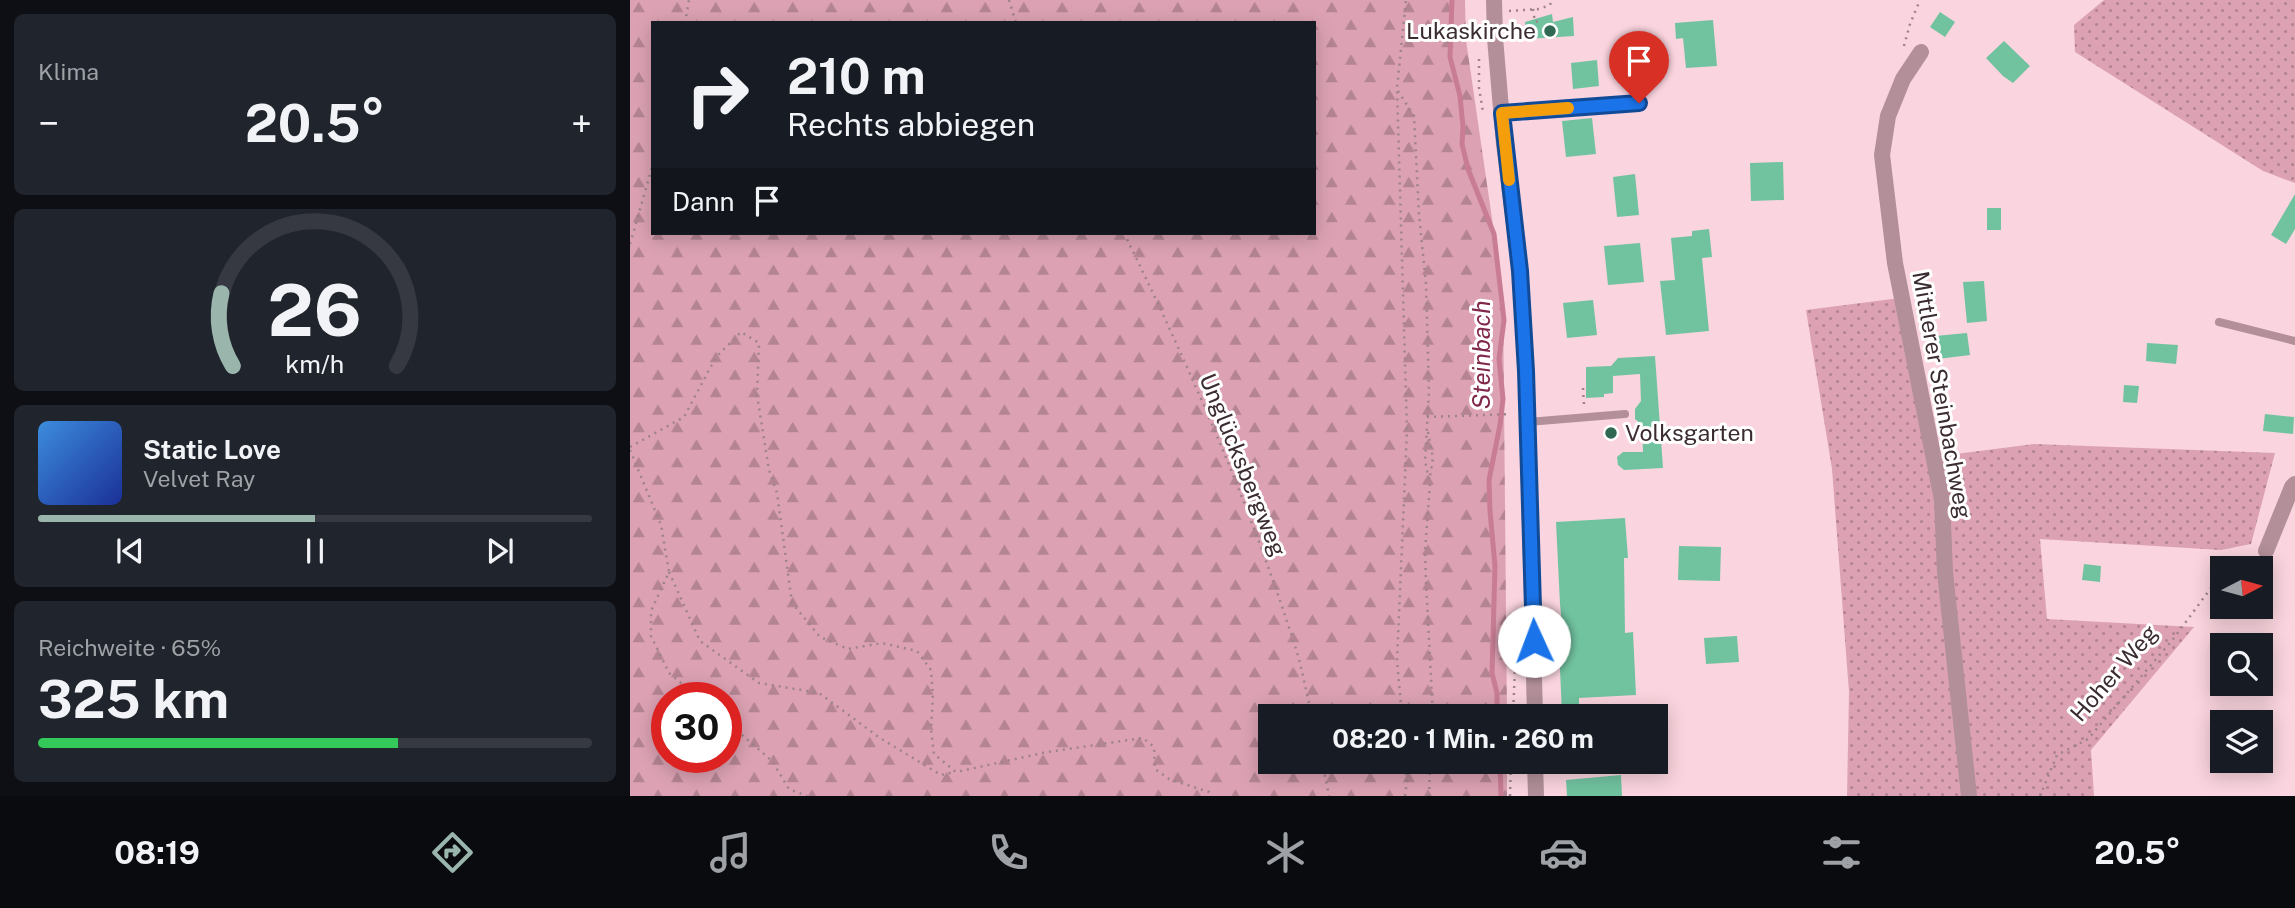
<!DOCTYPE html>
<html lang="de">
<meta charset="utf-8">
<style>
:root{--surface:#171b24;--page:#20242c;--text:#f1f3f6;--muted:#9ea1a6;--line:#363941;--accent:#9ab5ac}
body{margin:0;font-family:"Public Sans",sans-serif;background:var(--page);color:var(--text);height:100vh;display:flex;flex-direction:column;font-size:26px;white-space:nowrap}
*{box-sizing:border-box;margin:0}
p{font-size:23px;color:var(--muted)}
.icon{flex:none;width:38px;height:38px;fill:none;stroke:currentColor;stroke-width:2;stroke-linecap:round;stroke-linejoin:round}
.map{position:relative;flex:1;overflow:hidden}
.panel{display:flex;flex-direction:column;gap:14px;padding:14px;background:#0d0f14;width:630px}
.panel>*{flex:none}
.banner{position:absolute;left:21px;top:21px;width:665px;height:214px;border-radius:0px;box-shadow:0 4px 18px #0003;background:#171b24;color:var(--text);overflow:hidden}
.needle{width:46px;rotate:84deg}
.buttons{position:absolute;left:1580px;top:556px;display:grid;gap:14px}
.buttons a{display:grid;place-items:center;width:63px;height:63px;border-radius:0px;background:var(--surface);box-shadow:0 4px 18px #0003;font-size:35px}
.speed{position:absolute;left:21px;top:682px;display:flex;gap:14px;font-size:35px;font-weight:700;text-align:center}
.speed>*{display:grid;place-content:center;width:91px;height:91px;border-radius:50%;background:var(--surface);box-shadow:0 4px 18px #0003;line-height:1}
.speed .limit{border:10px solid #d22;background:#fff;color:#111}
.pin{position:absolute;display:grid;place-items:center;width:60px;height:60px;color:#fff;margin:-72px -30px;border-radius:50% 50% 50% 0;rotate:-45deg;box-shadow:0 0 7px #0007}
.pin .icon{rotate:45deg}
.me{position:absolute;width:77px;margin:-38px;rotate:358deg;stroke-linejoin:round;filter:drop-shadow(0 0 5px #0008)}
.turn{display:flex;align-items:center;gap:24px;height:147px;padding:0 21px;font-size:32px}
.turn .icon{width:91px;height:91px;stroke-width:2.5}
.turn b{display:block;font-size:49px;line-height:60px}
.then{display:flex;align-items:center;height:66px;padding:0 21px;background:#0003;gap:14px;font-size:26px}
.big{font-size:52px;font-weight:700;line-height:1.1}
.panel .card{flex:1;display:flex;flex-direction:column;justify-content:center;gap:10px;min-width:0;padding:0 24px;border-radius:10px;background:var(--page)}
.panel .dial{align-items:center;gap:0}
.dial svg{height:182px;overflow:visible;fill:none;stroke:var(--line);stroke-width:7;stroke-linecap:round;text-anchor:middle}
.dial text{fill:var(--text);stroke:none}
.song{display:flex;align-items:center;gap:21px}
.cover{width:84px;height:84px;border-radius:10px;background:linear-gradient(135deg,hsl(210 70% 55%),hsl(230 70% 35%))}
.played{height:7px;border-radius:4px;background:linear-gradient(90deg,var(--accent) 50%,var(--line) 50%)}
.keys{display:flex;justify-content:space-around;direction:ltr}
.heat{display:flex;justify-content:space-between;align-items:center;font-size:38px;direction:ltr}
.charge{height:10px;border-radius:5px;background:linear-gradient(90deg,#34c759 65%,var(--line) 0)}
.trip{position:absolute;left:628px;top:704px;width:410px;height:70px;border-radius:0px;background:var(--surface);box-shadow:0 4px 18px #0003;font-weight:700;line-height:70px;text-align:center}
.tab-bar{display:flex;height:112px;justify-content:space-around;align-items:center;background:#090b0e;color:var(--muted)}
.tab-bar .icon{width:49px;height:49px}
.tab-bar .selected{color:var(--accent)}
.tab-bar b{font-size:32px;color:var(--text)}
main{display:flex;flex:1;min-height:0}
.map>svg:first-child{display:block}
.grass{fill:url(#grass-dots)}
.forest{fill:url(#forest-firs);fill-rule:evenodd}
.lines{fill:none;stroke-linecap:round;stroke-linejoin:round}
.stream{stroke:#c87d94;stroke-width:5}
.building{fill:#71c3a0}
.path{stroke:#9e838a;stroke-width:2.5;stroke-dasharray:2 5;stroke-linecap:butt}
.service{stroke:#b28f99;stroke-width:8}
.minor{stroke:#b28f99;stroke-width:16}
.route-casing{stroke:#114b97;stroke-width:18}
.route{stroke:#1a73e8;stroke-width:12}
.slow{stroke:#f59e0b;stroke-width:12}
.poi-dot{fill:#2f6952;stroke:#fff;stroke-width:2.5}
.labels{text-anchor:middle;stroke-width:6;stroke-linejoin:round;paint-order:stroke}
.poi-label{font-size:23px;fill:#3b2c30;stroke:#fff;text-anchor:end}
.street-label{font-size:23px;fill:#3b2c30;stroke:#fff}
.water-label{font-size:24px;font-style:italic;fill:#80274a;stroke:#fff}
</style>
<main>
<section class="panel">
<div class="card"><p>Klima</p>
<div class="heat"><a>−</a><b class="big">20.5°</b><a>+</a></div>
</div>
<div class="card dial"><svg viewBox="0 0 100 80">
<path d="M14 69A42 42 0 1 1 86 69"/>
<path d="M14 69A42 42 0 0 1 9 37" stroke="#9ab5ac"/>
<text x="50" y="56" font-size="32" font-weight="700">26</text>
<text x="50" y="72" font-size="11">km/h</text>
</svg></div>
<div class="card">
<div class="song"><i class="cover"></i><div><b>Static Love</b><p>Velvet Ray</p></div></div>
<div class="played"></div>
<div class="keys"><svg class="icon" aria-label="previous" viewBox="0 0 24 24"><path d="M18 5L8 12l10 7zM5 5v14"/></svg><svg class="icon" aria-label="pause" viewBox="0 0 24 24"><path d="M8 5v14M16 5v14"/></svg><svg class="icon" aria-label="next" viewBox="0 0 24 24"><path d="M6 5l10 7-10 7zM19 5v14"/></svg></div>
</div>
<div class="card"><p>Reichweite · 65%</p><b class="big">325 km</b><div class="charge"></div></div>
</section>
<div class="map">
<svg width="1665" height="796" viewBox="0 0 1665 796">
<defs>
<pattern id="grass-dots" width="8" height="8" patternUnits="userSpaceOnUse" patternTransform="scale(1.75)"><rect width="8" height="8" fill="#dca2b3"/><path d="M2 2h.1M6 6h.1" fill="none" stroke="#b48492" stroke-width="1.8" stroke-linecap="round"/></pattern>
<pattern id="forest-firs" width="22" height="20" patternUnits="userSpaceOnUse" patternTransform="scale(1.75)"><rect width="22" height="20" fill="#dca2b3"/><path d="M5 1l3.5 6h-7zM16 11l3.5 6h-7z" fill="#b48492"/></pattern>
</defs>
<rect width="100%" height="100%" fill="#fad4de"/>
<path class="grass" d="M 1474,0 L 1665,0 L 1665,183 L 1633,171 L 1445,52 L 1444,25 Z
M 1270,298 L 1310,456 L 1404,444 L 1645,453 L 1621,544 L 1591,550 L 1410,539 L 1417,619 L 1564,627 L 1461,750 L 1464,796 L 1217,796 L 1219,692 L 1202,469 L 1176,310 Z"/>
<path class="forest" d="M 0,0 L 835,0 L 836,40 L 873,294 L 877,716 L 640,716 L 640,761 L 877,761 L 877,796 L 0,796 ZM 23,23 L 684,23 L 684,233 L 23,233 ZM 37,698 L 96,698 L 96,758 L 37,758 Z"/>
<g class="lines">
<path class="stream" d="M 822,0 L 820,57 L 830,96 L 833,127 L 832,144 L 838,169 L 864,234 L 874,320 L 869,359 L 873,399 L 870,425 L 859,480 L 860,511 L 865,566 L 862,673 L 867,693 L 867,716
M 870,761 L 871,796"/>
</g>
<path class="building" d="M 1310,12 L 1325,22 L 1315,37 L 1300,27 Z
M 922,14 L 923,22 L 943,17 L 944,36 L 897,39 L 895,22 Z
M 1083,20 L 1087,66 L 1056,68 L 1053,38 L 1046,39 L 1045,23 Z
M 1374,41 L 1400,66 L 1383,83 L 1373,76 L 1356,58 Z
M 967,60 L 969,86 L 943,89 L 941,63 Z
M 962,118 L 966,154 L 936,157 L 932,121 Z
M 1153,162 L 1154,200 L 1121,201 L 1120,163 Z
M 1005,174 L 1009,215 L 987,217 L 983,177 Z
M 1665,194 L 1665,229 L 1656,244 L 1641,235 Z
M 1357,208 L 1371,208 L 1371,230 L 1357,230 Z
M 1079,229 L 1082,257 L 1072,258 L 1079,331 L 1036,335 L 1030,281 L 1045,280 L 1041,238 L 1062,236 L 1062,231 Z
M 1010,243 L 1014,282 L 978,285 L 974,246 Z
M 1354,281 L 1357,321 L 1337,323 L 1333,282 Z
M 963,300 L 967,335 L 937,338 L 933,303 Z
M 1337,333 L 1340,355 L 1308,359 L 1305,336 Z
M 1517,343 L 1548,345 L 1546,364 L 1516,361 Z
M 1025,356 L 1033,468 L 994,470 L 988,465 L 987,457 L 993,452 L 1013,452 L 1012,425 L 1005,419 L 1005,409 L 1011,401 L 1010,374 L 983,376 L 983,393 L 974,394 L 974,397 L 956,398 L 956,367 L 981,366 L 988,358 Z
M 1494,385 L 1509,386 L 1507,403 L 1493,402 Z
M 1635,414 L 1664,417 L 1663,434 L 1633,431 Z
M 995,518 L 998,558 L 994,558 L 995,633 L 1003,632 L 1006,695 L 949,698 L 949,714 L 932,715 L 929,646 L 934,646 L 930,604 L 926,522 Z
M 1049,546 L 1091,547 L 1090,581 L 1048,580 Z
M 1454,564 L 1471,566 L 1470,582 L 1452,580 Z
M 1107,636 L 1109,662 L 1076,664 L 1074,638 Z
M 991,775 L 992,796 L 937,796 L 936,780 Z"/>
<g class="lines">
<path class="path" d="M 379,0 L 386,23
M 903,9 L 905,22 L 910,21
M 879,11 L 909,9 L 920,5 L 922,0
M 55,23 L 59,0
M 1274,46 L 1280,24 L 1290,0
M 849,59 L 849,88 L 853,112
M 768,91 L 784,116 L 789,215 L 796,284 L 799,392 L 795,461 L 800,484 L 795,551 L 796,582 L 803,716
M 494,233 C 559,366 619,502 664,643 C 672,666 676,692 682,716
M 0,244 L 23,164
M 953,388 L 954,405
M 797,417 L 880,414
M 798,432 L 803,458 L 800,477
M 0,447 L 54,417 L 86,357 L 111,332 L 129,343 L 127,395 L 139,470 L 147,493 L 162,603 L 190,637 L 218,649 L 252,643 L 287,651 L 301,670 L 303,695 L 301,729 L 304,754 L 326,772 L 417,752 L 513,738 L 524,747 L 525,769 L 539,779 L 579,792 L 582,796
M 0,450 L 31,525 L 39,572 L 21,611 L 21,636 L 39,673 L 69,698
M 1599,569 L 1620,559
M 39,572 L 70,641 L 129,683 L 189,693 L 250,738 L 311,775 L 325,772
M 772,716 L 767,661 L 777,430 L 767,88 L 776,0
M 883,716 L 886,644
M 96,721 L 142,761 L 159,789 L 177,796
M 692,761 L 699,796
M 775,796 L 777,780 L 775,761
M 799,796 L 800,761
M 880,796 L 881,761
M 1410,796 L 1427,755 L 1458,739 L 1544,638 L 1592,573"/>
<path class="service" d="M 872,113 L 1009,103
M 1589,322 L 1665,341
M 898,422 L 995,414"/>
<path class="minor" d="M 864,0 L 865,38 L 874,144 L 890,271 L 896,371 L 905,716
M 1291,52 L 1273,79 L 1258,116 L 1252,155 L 1265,263 L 1312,500 L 1315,572 L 1339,796
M 1636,551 L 1662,487 L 1665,484
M 905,761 L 906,796"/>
</g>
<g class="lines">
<g class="route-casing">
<path id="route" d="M 904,641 L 896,371 L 890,271 L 872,113 L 1009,103"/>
</g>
<use href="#route" class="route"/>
<path class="slow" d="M 879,180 L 872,113 L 938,108"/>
</g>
<g class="poi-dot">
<circle cx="920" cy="31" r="7"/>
<circle cx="981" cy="433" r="7"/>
</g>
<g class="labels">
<g class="poi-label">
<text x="906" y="39">Lukaskirche</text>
<text x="995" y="441" text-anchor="start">Volksgarten</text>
</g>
<g class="street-label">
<text transform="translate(1312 395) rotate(80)" y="8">Mittlerer Steinbachweg</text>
<text transform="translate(613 465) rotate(68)" y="8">Unglücksbergweg</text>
<text transform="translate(1484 673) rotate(-49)" y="8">Hoher Weg</text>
</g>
<g class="water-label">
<text transform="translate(852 355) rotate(-90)" y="8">Steinbach</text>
</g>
</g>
</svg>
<div class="buttons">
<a><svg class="needle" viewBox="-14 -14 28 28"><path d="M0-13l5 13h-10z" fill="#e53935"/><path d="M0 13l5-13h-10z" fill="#9ea1a6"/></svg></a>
<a><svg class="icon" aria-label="search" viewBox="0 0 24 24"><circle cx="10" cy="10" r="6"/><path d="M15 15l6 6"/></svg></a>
<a><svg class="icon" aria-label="layers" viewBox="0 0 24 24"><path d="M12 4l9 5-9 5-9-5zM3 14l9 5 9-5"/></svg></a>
</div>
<div class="speed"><div class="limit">30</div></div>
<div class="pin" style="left:1009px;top:103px;background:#d93025"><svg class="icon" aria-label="arrive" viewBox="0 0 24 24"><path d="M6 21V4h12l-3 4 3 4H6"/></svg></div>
<svg class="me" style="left:904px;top:641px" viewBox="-20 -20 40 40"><circle r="19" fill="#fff"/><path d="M0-13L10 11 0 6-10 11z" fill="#1a73e8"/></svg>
<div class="trip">08:20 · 1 Min. · 260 m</div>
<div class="banner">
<div class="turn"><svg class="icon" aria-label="right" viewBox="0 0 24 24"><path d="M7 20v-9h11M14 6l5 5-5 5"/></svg><div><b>210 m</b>Rechts abbiegen</div></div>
<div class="then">Dann<svg class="icon" aria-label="arrive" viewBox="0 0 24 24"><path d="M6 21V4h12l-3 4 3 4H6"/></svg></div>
</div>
</div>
</main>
<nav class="tab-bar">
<b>08:19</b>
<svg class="icon selected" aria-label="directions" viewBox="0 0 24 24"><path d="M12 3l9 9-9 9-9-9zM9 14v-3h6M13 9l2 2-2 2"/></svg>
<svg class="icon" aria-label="music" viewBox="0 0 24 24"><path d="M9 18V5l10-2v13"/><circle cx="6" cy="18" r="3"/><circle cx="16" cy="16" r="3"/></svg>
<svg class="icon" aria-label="phone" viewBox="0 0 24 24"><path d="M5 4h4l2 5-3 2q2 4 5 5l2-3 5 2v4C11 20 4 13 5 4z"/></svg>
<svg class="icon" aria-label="climate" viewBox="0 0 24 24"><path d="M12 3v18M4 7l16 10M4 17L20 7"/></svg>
<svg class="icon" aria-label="car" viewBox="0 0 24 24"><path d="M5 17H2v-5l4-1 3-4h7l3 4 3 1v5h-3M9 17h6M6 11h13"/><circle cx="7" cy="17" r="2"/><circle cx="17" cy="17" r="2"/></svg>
<svg class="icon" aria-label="filters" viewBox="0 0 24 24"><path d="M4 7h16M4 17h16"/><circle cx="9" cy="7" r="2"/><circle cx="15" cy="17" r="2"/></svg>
<b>20.5°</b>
</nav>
